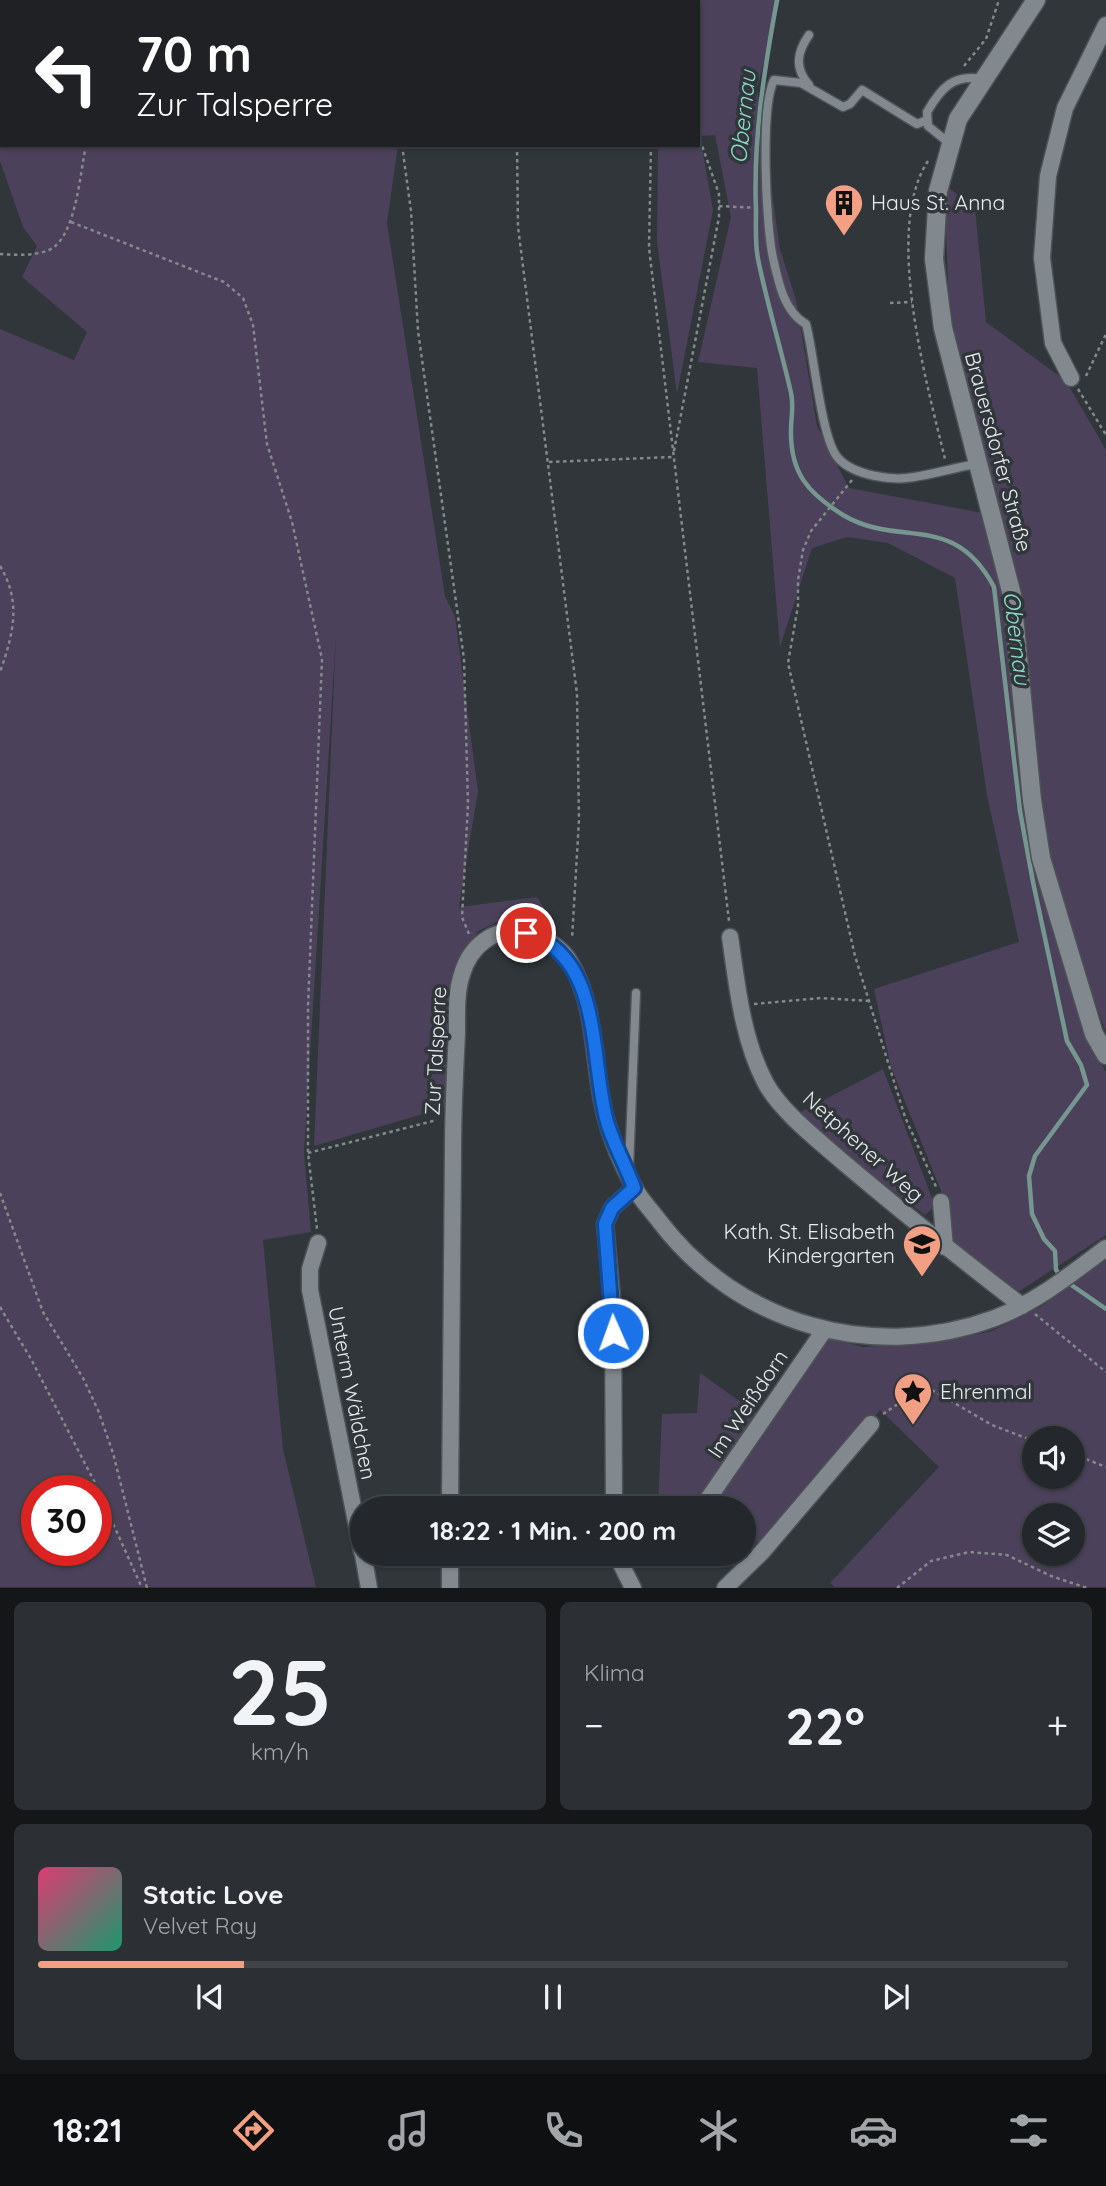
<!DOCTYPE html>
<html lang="de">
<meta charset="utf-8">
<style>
:root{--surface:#24282c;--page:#2c3034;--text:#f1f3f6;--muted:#a3a6a9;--line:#414448;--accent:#f39f83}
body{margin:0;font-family:Quicksand,sans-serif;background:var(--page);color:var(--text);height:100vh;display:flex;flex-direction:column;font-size:26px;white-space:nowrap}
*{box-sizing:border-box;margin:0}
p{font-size:23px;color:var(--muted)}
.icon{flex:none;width:38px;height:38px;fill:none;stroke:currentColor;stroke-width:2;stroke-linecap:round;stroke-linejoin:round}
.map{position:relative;height:1588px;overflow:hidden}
.drawer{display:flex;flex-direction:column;gap:14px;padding:14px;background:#141618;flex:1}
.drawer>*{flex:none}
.banner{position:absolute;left:0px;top:0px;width:700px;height:147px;box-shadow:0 2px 5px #0004,0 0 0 2px var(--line);background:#202124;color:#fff;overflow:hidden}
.controls{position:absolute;left:1022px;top:1426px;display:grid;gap:14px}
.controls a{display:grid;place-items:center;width:63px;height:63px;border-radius:50%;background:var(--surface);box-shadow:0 2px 5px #0004,0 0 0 2px var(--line);font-size:35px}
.speed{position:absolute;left:21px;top:1475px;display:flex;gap:14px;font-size:35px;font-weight:700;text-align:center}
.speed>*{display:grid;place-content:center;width:91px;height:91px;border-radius:50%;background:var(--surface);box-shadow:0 2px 5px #0004,0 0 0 2px var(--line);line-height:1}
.speed .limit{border:10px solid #d22;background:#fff;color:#111}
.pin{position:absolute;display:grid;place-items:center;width:60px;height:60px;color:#fff;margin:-30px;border:4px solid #fff;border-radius:50%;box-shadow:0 2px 7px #0007}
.me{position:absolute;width:77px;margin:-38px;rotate:358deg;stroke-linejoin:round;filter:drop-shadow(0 0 5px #0008)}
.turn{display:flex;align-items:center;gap:24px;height:147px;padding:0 21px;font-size:32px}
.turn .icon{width:91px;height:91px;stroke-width:2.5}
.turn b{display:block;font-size:49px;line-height:60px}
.big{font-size:52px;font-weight:800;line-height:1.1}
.drawer .card{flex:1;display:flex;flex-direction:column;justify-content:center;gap:10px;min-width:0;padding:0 24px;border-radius:10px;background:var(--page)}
.drawer .dial{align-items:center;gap:0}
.dial b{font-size:91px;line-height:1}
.song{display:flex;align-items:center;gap:21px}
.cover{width:84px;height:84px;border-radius:10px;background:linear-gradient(135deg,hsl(340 70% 55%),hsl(160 70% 35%))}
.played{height:7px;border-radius:4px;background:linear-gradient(90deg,var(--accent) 20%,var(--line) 20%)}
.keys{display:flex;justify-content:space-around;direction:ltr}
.heat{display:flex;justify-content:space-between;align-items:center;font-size:38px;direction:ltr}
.drawer .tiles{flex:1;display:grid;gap:14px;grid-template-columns:1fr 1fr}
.card:last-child{grid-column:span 2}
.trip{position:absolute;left:350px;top:1496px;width:406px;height:70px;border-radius:35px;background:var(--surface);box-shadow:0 2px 5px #0004,0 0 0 2px var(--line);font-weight:800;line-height:70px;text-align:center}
.tab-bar{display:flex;height:112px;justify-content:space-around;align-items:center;background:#0e1012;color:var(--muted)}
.tab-bar .icon{width:49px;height:49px}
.tab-bar .on{color:var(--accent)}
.tab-bar b{font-size:32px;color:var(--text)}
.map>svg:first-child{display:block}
.green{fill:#4c415a;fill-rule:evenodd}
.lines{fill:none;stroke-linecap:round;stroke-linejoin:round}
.stream{stroke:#769790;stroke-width:4.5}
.lane-casing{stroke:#4e5256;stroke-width:11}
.street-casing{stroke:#4e5256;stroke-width:19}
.secondary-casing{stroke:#4e5256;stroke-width:21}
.path{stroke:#84898c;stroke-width:2.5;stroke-dasharray:3.5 3.5;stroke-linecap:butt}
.lane{stroke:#82898e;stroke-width:8}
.street{stroke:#82898e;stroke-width:16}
.secondary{stroke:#82898e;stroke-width:18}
.route-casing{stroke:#114b97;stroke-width:18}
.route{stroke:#1a73e8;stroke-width:12}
.labels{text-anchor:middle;stroke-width:7;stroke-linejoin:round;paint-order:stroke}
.poi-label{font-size:21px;fill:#e7eaed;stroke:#30363a;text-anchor:start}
.street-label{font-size:21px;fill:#e7eaed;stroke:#30363a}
.water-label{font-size:23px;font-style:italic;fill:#8cdbc9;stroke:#30363a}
</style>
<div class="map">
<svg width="1106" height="1588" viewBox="0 0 1106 1588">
<rect width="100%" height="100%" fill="#30363a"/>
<path class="green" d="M 0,0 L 418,0 L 2,2 L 2,145 L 398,145 L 387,223 L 445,596 L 455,617 L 478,791 L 459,907 L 537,897 L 556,927 L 509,917 L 478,931 L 450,987 L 447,1107 L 314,1146 L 336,635 L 304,1153 L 311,1232 L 263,1240 L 283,1449 L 316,1587 L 0,1587 L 0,329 L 74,360 L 87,332 L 22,277 L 37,246 L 23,227 L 0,161 ZM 37,1491 L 96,1491 L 96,1550 L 37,1550 Z
M 665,0 L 780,0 L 757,89 L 780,249 L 796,300 L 817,426 L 849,488 L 983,513 L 1005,601 L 1031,846 L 1087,1040 L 1106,1072 L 1106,1235 L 1018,1292 L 954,1243 L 946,1203 L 891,1067 L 874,989 L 1019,942 L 987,795 L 955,578 L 888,543 L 847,537 L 812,548 L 780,647 L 757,368 L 698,362 L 731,217 L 715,135 L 700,136 L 713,210 L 677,394 L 657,242 L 658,145 L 698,145 L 698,2 Z
M 944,184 L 975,208 L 986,322 L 1066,381 L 1106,450 L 1106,1032 L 1074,946 L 1047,854 L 1019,595 L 950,331 Z
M 883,1069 L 935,1206 L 925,1215 L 853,1161 L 799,1113 Z
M 1106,1258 L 1106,1587 L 835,1587 L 830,1583 L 939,1467 L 880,1410 L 762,1546 L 744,1530 L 744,1508 L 719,1508 L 713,1503 L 824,1336 L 863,1347 L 941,1342 L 992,1331 L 1042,1306 ZM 1034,1438 L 1073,1438 L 1073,1477 L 1034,1477 ZM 1034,1516 L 1073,1516 L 1073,1554 L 1034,1554 Z
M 700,1373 L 758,1414 L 699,1504 L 684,1508 L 658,1508 L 662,1414 L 697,1413 Z"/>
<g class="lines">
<path class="stream" d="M 777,0 C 764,71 753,139 756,211 C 756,227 755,244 758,259 C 767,304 781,348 791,393 C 794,405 791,418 791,430 C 790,473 808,493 843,515 C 900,549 953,510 994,587 L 1020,811 L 1033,882 L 1067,1041 L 1081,1065 L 1087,1085 L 1035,1156 L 1029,1176 L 1032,1214 L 1044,1239 L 1055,1251 L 1056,1270 L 1067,1282 L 1106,1309"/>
<g class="lane-casing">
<path id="lane" d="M 809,35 C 797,52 794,68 809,85
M 927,120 L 917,124 L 862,90 L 850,104 L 843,107 L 801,83 L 774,80 C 760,107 766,227 773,258 C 778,281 784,312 806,324 C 814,353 821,439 838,458 C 854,476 893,481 914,477 C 935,474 956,467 977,464
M 949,143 L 928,126 L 927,112 C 941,88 953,74 982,79
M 629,1168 L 636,993"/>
</g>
<g class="street-casing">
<path id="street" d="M 1071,378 L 1053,343 L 1042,258 L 1048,176 L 1065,108 L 1106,25
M 730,937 C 737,984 742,1038 765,1082 C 780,1111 818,1140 843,1162 C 902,1212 961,1259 1022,1306
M 941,1202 L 945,1247
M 318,1243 L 310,1269 L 310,1290 L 362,1552
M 706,1502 L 825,1329
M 450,1508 C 451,1389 452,1269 453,1149 C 453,1110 455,1071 457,1032 C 457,1013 456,992 462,974 C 470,947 493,927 522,932 C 541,936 560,945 570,962 C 598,1009 592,1068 606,1119 C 612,1141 623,1167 634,1187 C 640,1199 652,1211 660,1222 C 739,1325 873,1363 995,1318 C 1037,1302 1071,1274 1106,1248
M 614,1508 L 613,1308 L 605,1224 L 612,1208 L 634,1188
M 363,1554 L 369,1588
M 616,1554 L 633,1588
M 450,1588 L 450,1554
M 725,1588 L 762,1552 L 871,1424"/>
</g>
<g class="secondary-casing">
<path id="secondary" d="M 1036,0 L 958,119 L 938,191 L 934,259 L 943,328 L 1012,595 L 1032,800 L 1041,858 L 1094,1034 L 1106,1055"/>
</g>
<path class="path" d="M 513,0 L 513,2
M 138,2 L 138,0
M 406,2 L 407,0
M 660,2 L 660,0
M 964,66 L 986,39 L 999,0
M 402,145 L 411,211 L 418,331 L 464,659 L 468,804 L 462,917 L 469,934
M 517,145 L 518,227 L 577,694 L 579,820 L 572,939
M 651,145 L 649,248 L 729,921
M 928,161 C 883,229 927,384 945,459
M 719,206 L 758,208
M 71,222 L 224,282 L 243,298 L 253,325 L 267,444 L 292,522 L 322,659 L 308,1006 L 308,1153 L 317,1229
M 0,254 C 15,255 35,256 49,250 C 76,238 80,173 86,145
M 890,303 L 912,302
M 1086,376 L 1106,334
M 1078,389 L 1106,435
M 674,451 L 719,217 L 719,194 L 698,134
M 549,462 L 672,457
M 852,480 L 811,531 L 803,550 L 798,580 L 798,606 L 788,663 L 855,956 L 905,1117 L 937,1189
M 0,566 C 22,602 13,635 0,672
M 754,1004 L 821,998 L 870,1001
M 308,1153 L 437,1120
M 0,1193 L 43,1312 L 83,1378 L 98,1410 L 113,1453 L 147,1588
M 0,1307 L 31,1359 L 94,1481 L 142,1588
M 1035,1314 L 1106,1372
M 883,1414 L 919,1390 L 932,1390 L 992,1425 L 1034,1441
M 1073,1454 L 1106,1467
M 744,1536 L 752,1543
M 897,1588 L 931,1561 L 969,1552 L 1007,1555 L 1051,1576 L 1087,1588"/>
<use href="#lane" class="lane"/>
<use href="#street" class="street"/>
<use href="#secondary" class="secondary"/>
</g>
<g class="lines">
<g class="route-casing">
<path id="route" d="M 526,933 C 602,955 590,1055 606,1118 C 612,1142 626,1165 634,1188 L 612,1208 L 605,1224 L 613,1333"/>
</g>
<use href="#route" class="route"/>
</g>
<defs>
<g id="building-pin" transform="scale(2.0125)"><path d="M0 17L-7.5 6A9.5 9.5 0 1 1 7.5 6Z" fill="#f39f83" stroke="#30363a"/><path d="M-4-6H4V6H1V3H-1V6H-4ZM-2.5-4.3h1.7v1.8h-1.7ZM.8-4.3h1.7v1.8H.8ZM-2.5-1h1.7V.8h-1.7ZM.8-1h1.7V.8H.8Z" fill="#111"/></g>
<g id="school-pin" transform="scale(2.0125)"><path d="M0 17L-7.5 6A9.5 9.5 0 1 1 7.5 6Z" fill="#f39f83" stroke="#30363a"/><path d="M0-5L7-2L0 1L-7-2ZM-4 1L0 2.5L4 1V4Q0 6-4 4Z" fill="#111"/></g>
<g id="sight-pin" transform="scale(2.0125)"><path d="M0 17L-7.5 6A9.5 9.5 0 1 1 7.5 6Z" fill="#f39f83" stroke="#30363a"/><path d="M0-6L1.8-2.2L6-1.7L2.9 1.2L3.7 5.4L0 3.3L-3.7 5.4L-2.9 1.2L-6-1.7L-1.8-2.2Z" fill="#111"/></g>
</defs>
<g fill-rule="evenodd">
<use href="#building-pin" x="844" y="203"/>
<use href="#school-pin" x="922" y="1244"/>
<use href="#sight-pin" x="913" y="1392"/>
</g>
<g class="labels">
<g class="poi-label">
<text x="871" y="210">Haus St. Anna</text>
<text x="895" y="1239" text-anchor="end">Kath. St. Elisabeth<tspan x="895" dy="24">Kindergarten</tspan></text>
<text x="940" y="1399">Ehrenmal</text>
</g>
<g class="street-label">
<text transform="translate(998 452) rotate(75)" y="7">Brauersdorfer Straße</text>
<text transform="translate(436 1051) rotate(-87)" y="7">Zur Talsperre</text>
<text transform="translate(863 1147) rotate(42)" y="7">Netphener Weg</text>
<text transform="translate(352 1393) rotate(79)" y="7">Unterm Wäldchen</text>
<text transform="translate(748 1404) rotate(-56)" y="7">Im Weißdorn</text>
</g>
<g class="water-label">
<text transform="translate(743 117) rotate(-84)" y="8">Obernau</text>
<text transform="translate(1017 638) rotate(83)" y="8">Obernau</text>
</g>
</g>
</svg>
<div class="controls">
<a><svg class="icon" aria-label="sound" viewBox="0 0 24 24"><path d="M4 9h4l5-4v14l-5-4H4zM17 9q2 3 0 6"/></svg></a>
<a><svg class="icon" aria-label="layers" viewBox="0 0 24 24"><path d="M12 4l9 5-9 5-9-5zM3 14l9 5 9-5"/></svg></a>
</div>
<div class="speed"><div class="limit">30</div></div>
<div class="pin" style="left:526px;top:933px;background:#d93025"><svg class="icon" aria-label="arrive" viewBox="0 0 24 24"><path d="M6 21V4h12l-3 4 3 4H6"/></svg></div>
<svg class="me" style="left:613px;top:1333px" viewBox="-20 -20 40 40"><circle r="17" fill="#1a73e8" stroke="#fff" stroke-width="3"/><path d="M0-11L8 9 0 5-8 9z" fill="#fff"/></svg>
<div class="trip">18:22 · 1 Min. · 200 m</div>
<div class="banner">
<div class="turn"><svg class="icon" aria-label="left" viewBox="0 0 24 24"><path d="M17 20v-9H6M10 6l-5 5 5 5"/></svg><div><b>70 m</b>Zur Talsperre</div></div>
</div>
</div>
<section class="drawer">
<div class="tiles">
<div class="card dial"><b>25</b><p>km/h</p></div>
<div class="card"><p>Klima</p>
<div class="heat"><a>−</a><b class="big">22°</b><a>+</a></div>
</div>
<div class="card">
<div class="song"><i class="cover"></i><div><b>Static Love</b><p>Velvet Ray</p></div></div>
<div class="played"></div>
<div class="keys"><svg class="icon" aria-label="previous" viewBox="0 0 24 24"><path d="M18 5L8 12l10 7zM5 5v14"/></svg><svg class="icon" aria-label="pause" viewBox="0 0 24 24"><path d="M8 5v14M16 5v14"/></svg><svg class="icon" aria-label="next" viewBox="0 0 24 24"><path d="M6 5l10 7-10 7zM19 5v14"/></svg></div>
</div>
</div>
</section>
<nav class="tab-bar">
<b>18:21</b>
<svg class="icon on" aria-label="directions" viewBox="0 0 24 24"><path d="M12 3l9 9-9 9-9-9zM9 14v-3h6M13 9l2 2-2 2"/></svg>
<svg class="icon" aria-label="music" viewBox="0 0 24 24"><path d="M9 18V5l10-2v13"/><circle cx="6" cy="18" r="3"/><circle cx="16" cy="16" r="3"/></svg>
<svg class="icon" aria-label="phone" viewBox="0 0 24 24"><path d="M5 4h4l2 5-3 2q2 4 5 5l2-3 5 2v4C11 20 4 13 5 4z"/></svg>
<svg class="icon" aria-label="climate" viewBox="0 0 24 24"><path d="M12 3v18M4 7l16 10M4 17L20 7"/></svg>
<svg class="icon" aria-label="car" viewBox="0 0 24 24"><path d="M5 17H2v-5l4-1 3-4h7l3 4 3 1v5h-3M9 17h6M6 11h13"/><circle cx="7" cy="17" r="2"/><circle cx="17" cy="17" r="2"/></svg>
<svg class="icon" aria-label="filters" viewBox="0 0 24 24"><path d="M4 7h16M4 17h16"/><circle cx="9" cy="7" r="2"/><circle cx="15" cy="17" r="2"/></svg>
</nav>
